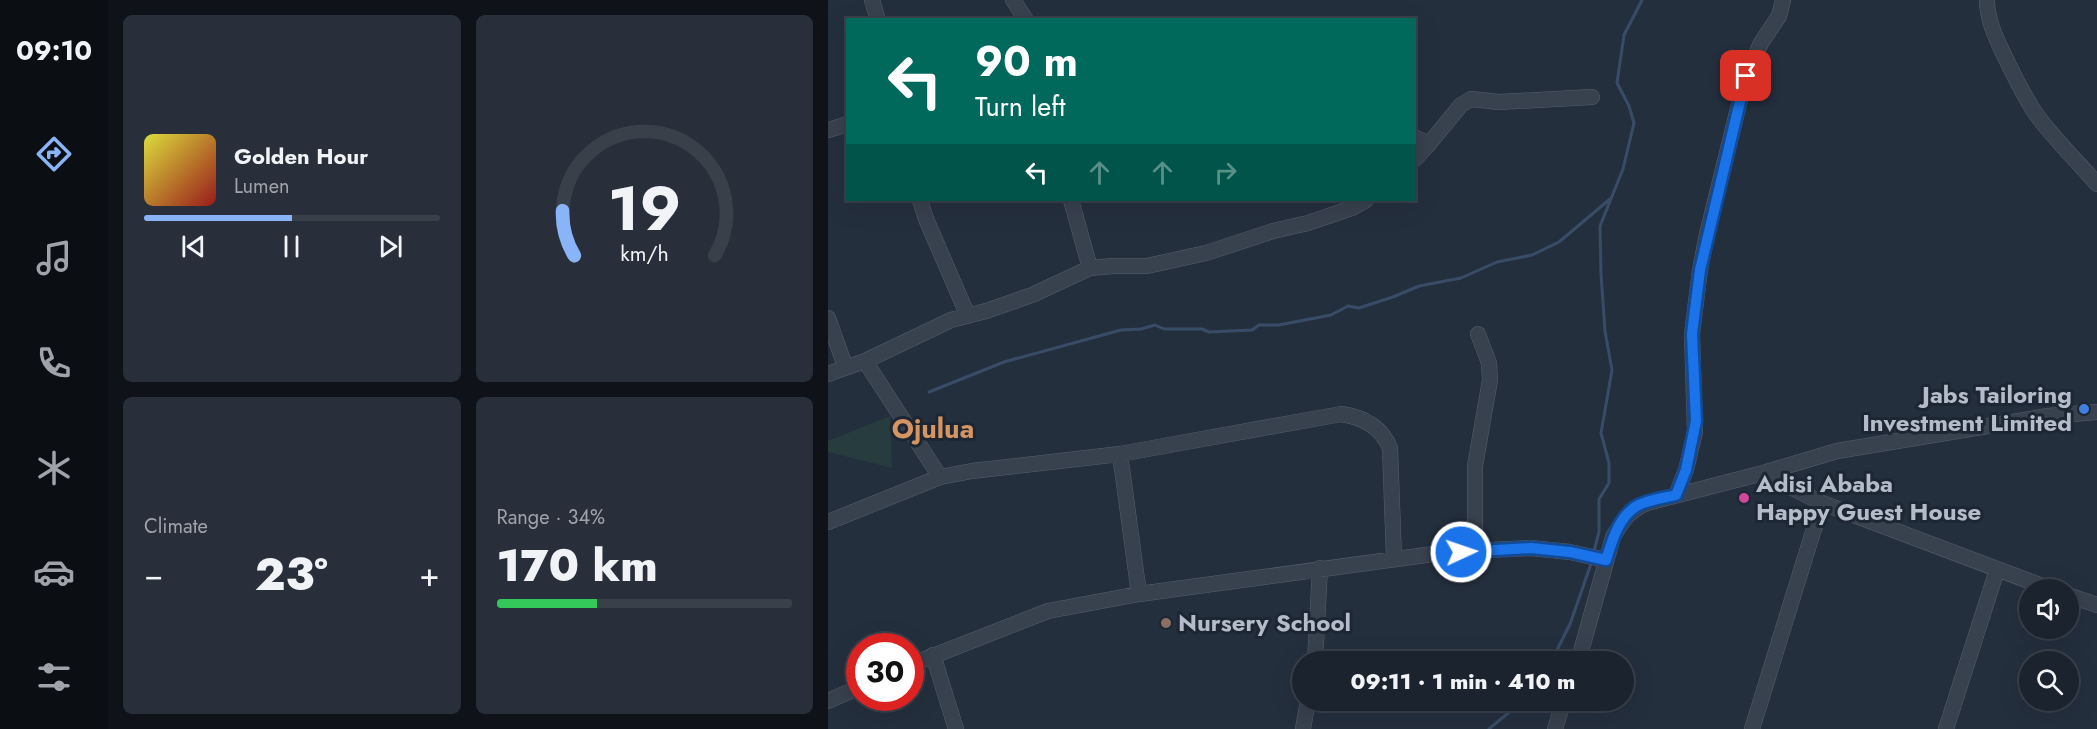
<!DOCTYPE html>
<meta charset="utf-8">
<style>
:root{--surface:#1b232e;--page:#282f3a;--text:#f1f3f6;--muted:#a0a4aa;--line:#39404a;--accent:#8ab4f8}
body{margin:0;font-family:Jost,sans-serif;background:var(--page);color:var(--text);height:100vh;display:flex;flex-direction:column;font-size:22px;white-space:nowrap}
*{box-sizing:border-box;margin:0}
p{font-size:20px;color:var(--muted)}
.icon{flex:none;width:33px;height:33px;fill:none;stroke:currentColor;stroke-width:2;stroke-linecap:round;stroke-linejoin:round}
.map{position:relative;flex:1;overflow:hidden}
.drawer{display:flex;flex-direction:column;gap:15px;padding:15px;background:#0f1319;width:720px}
.drawer>*{flex:none}
.guide{position:absolute;left:18px;top:18px;width:570px;height:183px;border-radius:0px;box-shadow:0 6px 24px #0002,0 0 0 2px var(--line);background:#00695c;color:#fff;overflow:hidden}
.tools{position:absolute;left:1191px;top:579px;display:grid;gap:12px}
.tools a{display:grid;place-items:center;width:60px;height:60px;border-radius:50%;background:var(--surface);box-shadow:0 6px 24px #0002,0 0 0 2px var(--line);font-size:30px}
.speed{position:absolute;left:18px;top:633px;display:flex;gap:12px;font-size:30px;font-weight:700;text-align:center}
.speed>*{display:grid;place-content:center;width:78px;height:78px;border-radius:50%;background:var(--surface);box-shadow:0 6px 24px #0002,0 0 0 2px var(--line);line-height:1}
.speed .limit{border:9px solid #d22;background:#fff;color:#111}
.pin{position:absolute;display:grid;place-items:center;width:51px;height:51px;color:#fff;margin:-26px;border-radius:12px;box-shadow:0 3px 9px #0006}
.me{position:absolute;width:66px;margin:-33px;rotate:87deg;stroke-linejoin:round;filter:drop-shadow(0 0 4px #0008)}
.turn{display:flex;align-items:center;gap:21px;height:126px;padding:0 30px;font-size:27px}
.turn .icon{width:78px;height:78px;stroke-width:2.5}
.turn b{display:block;font-size:42px;line-height:51px}
.lanes{display:flex;align-items:center;height:57px;padding:0 30px;background:#0003;justify-content:center;gap:30px;direction:ltr}
.lanes .off{opacity:.35}
.big{font-size:45px;font-weight:800;line-height:1.1}
.drawer .tile{flex:1;display:flex;flex-direction:column;justify-content:center;gap:9px;min-width:0;padding:0 21px;border-radius:9px;background:var(--page)}
.drawer .dial{align-items:center;gap:0}
.dial svg{height:156px;overflow:visible;fill:none;stroke:var(--line);stroke-width:7;stroke-linecap:round;text-anchor:middle}
.dial text{fill:var(--text);stroke:none}
.song{display:flex;align-items:center;gap:18px}
.cover{width:72px;height:72px;border-radius:9px;background:linear-gradient(135deg,hsl(60 70% 55%),hsl(0 70% 35%))}
.played{height:6px;border-radius:3px;background:linear-gradient(90deg,var(--accent) 50%,var(--line) 50%)}
.keys{display:flex;justify-content:space-around;direction:ltr}
.heat{display:flex;justify-content:space-between;align-items:center;font-size:33px;direction:ltr}
.charge{height:9px;border-radius:4px;background:linear-gradient(90deg,#34c759 34%,var(--line) 0)}
.drawer .tiles{flex:1;display:grid;gap:15px;grid-template-columns:repeat(2,1fr)}
.trip{position:absolute;left:464px;top:651px;width:342px;height:60px;border-radius:30px;background:var(--surface);box-shadow:0 6px 24px #0002,0 0 0 2px var(--line);font-weight:800;line-height:60px;text-align:center}
main{display:flex;flex:1;min-height:0}
.menu{display:flex;flex-direction:column;width:108px;justify-content:space-around;align-items:center;background:#0b0e12;color:var(--muted)}
.menu .icon{width:42px;height:42px}
.menu .current{color:var(--accent)}
.menu b{font-size:27px;color:var(--text)}
.map>svg:first-child{display:block}
.green{fill:#263c3f}
.lines{fill:none;stroke-linecap:round;stroke-linejoin:round}
.stream{stroke:#394c67;stroke-width:3}
.minor-casing{stroke:#565f6c;stroke-width:16}
.minor{stroke:#38414e;stroke-width:15}
.route-casing{stroke:#114b97;stroke-width:15}
.route{stroke:#1a73e8;stroke-width:10}
.shop-dot{fill:#3f7fe0;stroke:#1d2633;stroke-width:2}
.hotel-dot{fill:#d1479c;stroke:#1d2633;stroke-width:2}
.education-dot{fill:#8d6e63;stroke:#1d2633;stroke-width:2}
.labels{text-anchor:middle;stroke-width:6;stroke-linejoin:round;paint-order:stroke}
.poi-label{font-size:24px;font-weight:bold;fill:#b4bcc9;stroke:#1d2633;text-anchor:start}
.quarter-label{font-size:27px;font-weight:bold;fill:#d59563;stroke:#1d2633}
</style>
<main>
<nav class="menu">
<b>09:10</b>
<svg class="icon current" aria-label="directions" viewBox="0 0 24 24"><path d="M12 3l9 9-9 9-9-9zM9 14v-3h6M13 9l2 2-2 2"/></svg>
<svg class="icon" aria-label="music" viewBox="0 0 24 24"><path d="M9 18V5l10-2v13"/><circle cx="6" cy="18" r="3"/><circle cx="16" cy="16" r="3"/></svg>
<svg class="icon" aria-label="phone" viewBox="0 0 24 24"><path d="M5 4h4l2 5-3 2q2 4 5 5l2-3 5 2v4C11 20 4 13 5 4z"/></svg>
<svg class="icon" aria-label="climate" viewBox="0 0 24 24"><path d="M12 3v18M4 7l16 10M4 17L20 7"/></svg>
<svg class="icon" aria-label="car" viewBox="0 0 24 24"><path d="M5 17H2v-5l4-1 3-4h7l3 4 3 1v5h-3M9 17h6M6 11h13"/><circle cx="7" cy="17" r="2"/><circle cx="17" cy="17" r="2"/></svg>
<svg class="icon" aria-label="filters" viewBox="0 0 24 24"><path d="M4 7h16M4 17h16"/><circle cx="9" cy="7" r="2"/><circle cx="15" cy="17" r="2"/></svg>
</nav>
<section class="drawer">
<div class="tiles">
<div class="tile">
<div class="song"><i class="cover"></i><div><b>Golden Hour</b><p>Lumen</p></div></div>
<div class="played"></div>
<div class="keys"><svg class="icon" aria-label="previous" viewBox="0 0 24 24"><path d="M18 5L8 12l10 7zM5 5v14"/></svg><svg class="icon" aria-label="pause" viewBox="0 0 24 24"><path d="M8 5v14M16 5v14"/></svg><svg class="icon" aria-label="next" viewBox="0 0 24 24"><path d="M6 5l10 7-10 7zM19 5v14"/></svg></div>
</div>
<div class="tile dial"><svg viewBox="0 0 100 80">
<path d="M14 69A42 42 0 1 1 86 69"/>
<path d="M14 69A42 42 0 0 1 8 46" stroke="#8ab4f8"/>
<text x="50" y="56" font-size="32" font-weight="700">19</text>
<text x="50" y="72" font-size="11">km/h</text>
</svg></div>
<div class="tile"><p>Climate</p>
<div class="heat"><a>−</a><b class="big">23°</b><a>+</a></div>
</div>
<div class="tile"><p>Range · 34%</p><b class="big">170 km</b><div class="charge"></div></div>
</div>
</section>
<div class="map">
<svg width="1269" height="729" viewBox="0 0 1269 729">
<rect width="100%" height="100%" fill="#242f3e"/>
<path class="green" d="M 62,416 L 64,468 L 0,452 L 0,441 Z"/>
<g class="lines">
<path class="stream" d="M 101,392 L 176,362 L 293,330 L 313,329 L 327,325 L 336,329 L 374,329 L 381,332 L 424,330 L 431,325 L 451,325 L 503,315 L 520,306 L 531,308 L 565,297 L 591,286 L 633,278 L 669,262 L 704,255 L 731,242 L 782,199
M 766,551 L 771,532 L 771,499 L 781,483 L 781,463 L 773,433 L 784,370 L 777,331 L 773,274 L 772,226 L 795,169 L 806,123 L 801,106 L 789,83 L 796,35 L 814,0
M 723,662 L 742,624 L 764,561
M 661,729 L 685,709 L 693,700"/>
<g class="minor-casing">
<path id="minor" d="M 44,0 L 50,20
M 185,0 L 198,20
M 1159,0 C 1159,19 1167,36 1175,53 C 1185,73 1195,95 1208,114 C 1226,139 1249,161 1269,184
M 0,130 L 20,124
M 586,137 L 601,144 L 633,105 L 643,99 L 671,102 L 764,97
M 586,160 L 601,144
M 92,200 L 98,219 L 140,316
M 243,200 L 262,268
M 0,318 L 17,366
M 37,361 L 112,477
M 0,374 L 37,361 L 123,320 L 158,311 L 204,295 L 262,268 L 285,266 L 319,266 L 378,253 L 445,231 L 480,223 L 524,208 L 538,200
M 292,454 L 311,594
M 935,473 L 994,503 L 1225,590
M 848,495 L 858,470 L 867,432 L 864,334 L 872,270 L 879,234 L 918,76 L 933,43 L 951,16 L 955,0
M 0,522 L 112,477 L 144,471 L 292,454 L 513,414 C 535,417 553,426 562,448 L 566,558
M 647,551 L 647,466 L 662,380 L 661,363 L 650,334
M 1240,595 L 1269,605
M 105,655 L 128,729
M 487,662 L 492,568
M 750,662 L 785,537 C 794,521 802,510 819,503 L 935,473 L 1009,451 L 1220,416 L 1269,412
M 82,665 L 220,611 L 311,594 L 620,552 L 703,548 L 742,552 L 778,560
M 0,701 L 32,687
M 475,729 L 480,700
M 727,729 L 736,700
M 924,729 L 994,503
M 1118,729 L 1169,570"/>
</g>
<use href="#minor" class="minor"/>
</g>
<g class="lines">
<g class="route-casing">
<path id="route" d="M 633,552 L 703,548 L 742,552 L 778,560 C 784,541 790,519 807,507 C 818,500 836,498 848,495 L 858,470 L 868,421 L 864,334 L 872,270 L 918,76"/>
</g>
<use href="#route" class="route"/>
</g>
<circle class="shop-dot" cx="1256" cy="409" r="6"/>
<circle class="hotel-dot" cx="916" cy="498" r="6"/>
<circle class="education-dot" cx="338" cy="623" r="6"/>
<g class="labels">
<g class="poi-label">
<text x="1244" y="403" text-anchor="end">Jabs Tailoring<tspan x="1244" dy="28">Investment Limited</tspan></text>
<text x="928" y="492">Adisi Ababa<tspan x="928" dy="28">Happy Guest House</tspan></text>
<text x="350" y="631">Nursery School</text>
</g>
<g class="quarter-label">
<text x="105" y="438">Ojulua</text>
</g>
</g>
</svg>
<div class="tools">
<a><svg class="icon" aria-label="sound" viewBox="0 0 24 24"><path d="M4 9h4l5-4v14l-5-4H4zM17 9q2 3 0 6"/></svg></a>
<a><svg class="icon" aria-label="search" viewBox="0 0 24 24"><circle cx="10" cy="10" r="6"/><path d="M15 15l6 6"/></svg></a>
</div>
<div class="speed"><div class="limit">30</div></div>
<div class="pin" style="left:918px;top:76px;background:#d93025"><svg class="icon" aria-label="arrive" viewBox="0 0 24 24"><path d="M6 21V4h12l-3 4 3 4H6"/></svg></div>
<svg class="me" style="left:633px;top:552px" viewBox="-20 -20 40 40"><circle r="17" fill="#1a73e8" stroke="#fff" stroke-width="3"/><path d="M0-11L8 9 0 5-8 9z" fill="#fff"/></svg>
<div class="trip">09:11 · 1 min · 410 m</div>
<div class="guide">
<div class="turn"><svg class="icon" aria-label="left" viewBox="0 0 24 24"><path d="M17 20v-9H6M10 6l-5 5 5 5"/></svg><div><b>90 m</b>Turn left</div></div>
<div class="lanes"><svg class="icon" aria-label="left" viewBox="0 0 24 24"><path d="M17 20v-9H6M10 6l-5 5 5 5"/></svg><svg class="icon off" aria-label="ahead" viewBox="0 0 24 24"><path d="M12 20V5M6 11l6-6 6 6"/></svg><svg class="icon off" aria-label="ahead" viewBox="0 0 24 24"><path d="M12 20V5M6 11l6-6 6 6"/></svg><svg class="icon off" aria-label="right" viewBox="0 0 24 24"><path d="M7 20v-9h11M14 6l5 5-5 5"/></svg></div>
</div>
</div>
</main>
